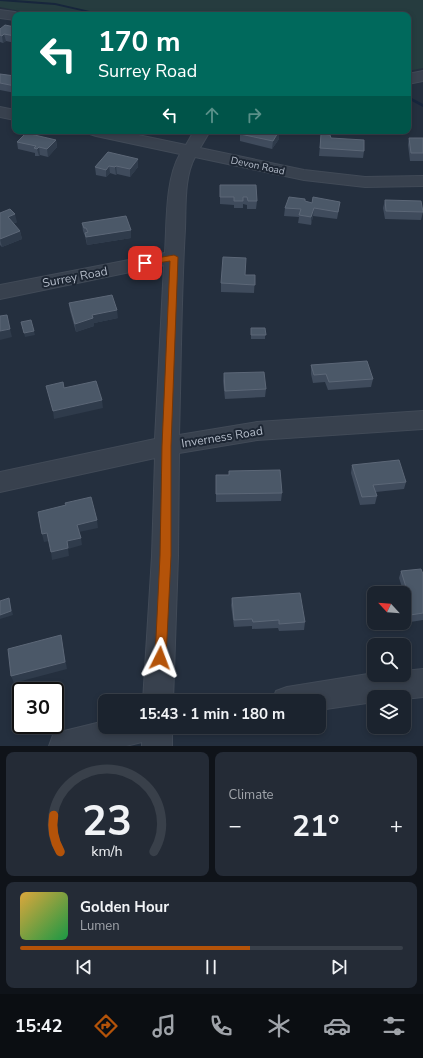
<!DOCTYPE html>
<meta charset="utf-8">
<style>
:root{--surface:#1b232e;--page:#242b36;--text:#f1f3f6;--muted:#a0a4aa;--line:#39404a;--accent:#b45309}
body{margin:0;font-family:"Nunito Sans",sans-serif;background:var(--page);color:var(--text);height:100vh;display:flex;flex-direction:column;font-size:15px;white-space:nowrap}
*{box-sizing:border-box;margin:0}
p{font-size:13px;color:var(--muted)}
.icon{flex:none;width:22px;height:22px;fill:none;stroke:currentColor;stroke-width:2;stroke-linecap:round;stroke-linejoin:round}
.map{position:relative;height:746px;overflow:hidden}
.drawer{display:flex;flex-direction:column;gap:6px;padding:6px;background:#0f1319;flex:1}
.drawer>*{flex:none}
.banner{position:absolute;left:12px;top:12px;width:399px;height:122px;border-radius:8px;box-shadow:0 2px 6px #0003,0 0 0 1px var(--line);background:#00695c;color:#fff;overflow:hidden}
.needle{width:26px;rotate:296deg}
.buttons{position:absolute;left:367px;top:586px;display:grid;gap:8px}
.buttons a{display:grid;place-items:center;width:44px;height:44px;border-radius:8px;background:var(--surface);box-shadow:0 2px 6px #0003,0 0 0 1px var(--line);font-size:20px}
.speed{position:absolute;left:12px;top:682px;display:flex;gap:8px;font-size:20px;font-weight:700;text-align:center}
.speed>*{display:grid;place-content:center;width:52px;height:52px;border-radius:50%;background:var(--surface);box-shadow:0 2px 6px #0003,0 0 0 1px var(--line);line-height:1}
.speed .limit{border:2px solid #111;border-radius:6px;background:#fff;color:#111}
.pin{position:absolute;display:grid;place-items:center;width:34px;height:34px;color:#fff;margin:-17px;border-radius:8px;box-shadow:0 2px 6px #0006}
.me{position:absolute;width:44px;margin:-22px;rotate:3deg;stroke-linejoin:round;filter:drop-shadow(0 0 3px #0008)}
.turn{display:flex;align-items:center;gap:14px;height:84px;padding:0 20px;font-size:18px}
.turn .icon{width:52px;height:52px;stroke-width:2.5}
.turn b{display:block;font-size:28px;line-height:34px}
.lanes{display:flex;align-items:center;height:38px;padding:0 20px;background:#0003;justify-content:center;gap:20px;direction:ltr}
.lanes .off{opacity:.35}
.big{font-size:30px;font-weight:700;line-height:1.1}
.drawer .card{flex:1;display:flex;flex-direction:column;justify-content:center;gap:6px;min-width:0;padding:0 14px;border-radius:8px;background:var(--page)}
.drawer .dial{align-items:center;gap:0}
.dial svg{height:104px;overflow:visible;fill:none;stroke:var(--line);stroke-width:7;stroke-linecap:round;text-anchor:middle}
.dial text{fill:var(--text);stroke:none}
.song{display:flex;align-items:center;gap:12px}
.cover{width:48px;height:48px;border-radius:6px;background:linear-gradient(135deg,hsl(40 70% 55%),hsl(140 70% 35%))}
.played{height:4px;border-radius:2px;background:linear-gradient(90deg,var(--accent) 60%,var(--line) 60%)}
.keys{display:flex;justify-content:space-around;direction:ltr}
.heat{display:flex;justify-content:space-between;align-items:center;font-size:22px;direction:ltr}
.drawer .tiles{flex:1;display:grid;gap:6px;grid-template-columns:1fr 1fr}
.card:last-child{grid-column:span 2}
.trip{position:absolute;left:98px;top:694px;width:228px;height:40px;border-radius:8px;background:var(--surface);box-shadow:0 2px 6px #0003,0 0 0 1px var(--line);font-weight:700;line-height:40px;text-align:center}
.menu{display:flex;height:64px;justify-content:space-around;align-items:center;background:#0b0e12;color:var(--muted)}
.menu .icon{width:28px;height:28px}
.menu .current{color:var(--accent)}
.menu b{font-size:18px;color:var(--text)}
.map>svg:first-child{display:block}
.green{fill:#263c3f}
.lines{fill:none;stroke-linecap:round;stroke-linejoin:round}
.stream{fill:#17263c;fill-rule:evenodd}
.minor-casing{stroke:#414a57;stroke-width:2}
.minor{fill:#38414e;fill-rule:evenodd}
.wall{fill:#3f4b5c}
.shaded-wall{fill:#2f3b4b}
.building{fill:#4b5868;stroke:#5c6777}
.route{fill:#b45309;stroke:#753606}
.labels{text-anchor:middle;stroke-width:4;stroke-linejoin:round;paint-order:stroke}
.far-street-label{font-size:10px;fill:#b4bcc9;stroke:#1d2633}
.street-label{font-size:12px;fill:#b4bcc9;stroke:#1d2633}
</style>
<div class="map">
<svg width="423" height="746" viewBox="0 0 423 746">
<rect width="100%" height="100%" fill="#242f3e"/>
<path class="green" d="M 0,0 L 423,0 L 423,68 L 408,71 L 408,15 L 40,15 L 0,7 Z"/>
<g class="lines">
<path class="stream" d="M 0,0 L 15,0 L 55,3 L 107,15 L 100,15 L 55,5 L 0,1 Z
M 408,96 L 423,104 L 423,107 L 408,99 Z"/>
<g class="minor-casing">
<path id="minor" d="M 0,10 L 15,12 L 21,15 L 15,15 L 15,20 L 0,18 Z
M 423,71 L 423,81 L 408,84 L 408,74 Z
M 0,107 L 15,110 L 15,120 L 0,117 Z
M 88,131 L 119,131 L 186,145 L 194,131 L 210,131 L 200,148 L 304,170 L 365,177 L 423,176 L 423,186 L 365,187 L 304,180 L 195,157 C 184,177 186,206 185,229 C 181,297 181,366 179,435 L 257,422 L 423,411 L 423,429 L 257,440 L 179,453 L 178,556 L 173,701 L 143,701 L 152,556 L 155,458 L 0,492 L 0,472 L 155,439 L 164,265 L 0,299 L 0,285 L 165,253 C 167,223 165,180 180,154 L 96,136 L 90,134 Z
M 423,669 L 423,697 L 404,699 L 404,697 L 374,697 L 374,702 L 319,710 L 319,701 L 272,701 L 276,691 L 287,687 L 374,673 L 374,675 L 404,675 L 404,671 Z
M 105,721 L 105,727 L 172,727 L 172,746 L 142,746 L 142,742 L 126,746 L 49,746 L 53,735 L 64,731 Z"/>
</g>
<use href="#minor" class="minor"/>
</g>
<path class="wall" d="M 15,27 L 15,43 L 6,41 L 3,43 L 0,42 L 0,29 Z
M 0,74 L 15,76 L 15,93 L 0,90 Z
M 279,131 L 279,139 L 272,149 L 240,141 L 240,134 Z
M 321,134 L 364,151 L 363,158 L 319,156 Z
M 409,138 L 423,138 L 423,161 L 410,161 L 408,145 Z
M 56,140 L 57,147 L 48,157 L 40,155 L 39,156 L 35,156 L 35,153 L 18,149 L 17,142 Z
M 108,152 L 138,167 L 130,177 L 117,174 L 116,175 L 110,173 L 106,177 L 96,175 L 95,167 Z
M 220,185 L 257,201 L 256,209 L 247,209 L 247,205 L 243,204 L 243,208 L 234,208 L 234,205 L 220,204 Z
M 385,200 L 423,212 L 421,220 L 385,219 L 383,208 Z
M 305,202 L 339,209 L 337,219 L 313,216 L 311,225 L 298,223 L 299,217 L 284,216 L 285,208 Z
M 0,213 L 17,222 L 13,224 L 20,231 L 22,239 L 2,247 L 0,245 Z
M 82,223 L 131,238 L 87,245 L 85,236 L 83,231 Z
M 245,275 L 255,275 L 254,293 L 221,292 L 221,283 Z
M 69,303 L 118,318 L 94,323 L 94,326 L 76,332 L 70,311 Z
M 251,328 L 265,328 L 265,339 L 251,339 Z
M 311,365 L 373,379 L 371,387 L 328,390 L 325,382 L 313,383 L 311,374 Z
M 224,373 L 266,389 L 265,397 L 225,399 L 223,381 Z
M 352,465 L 406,482 L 404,489 L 376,492 L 377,496 L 375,504 L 360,505 L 351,473 Z
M 216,475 L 282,493 L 281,501 L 216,502 Z
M 401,571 L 423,574 L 423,620 L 404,623 L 404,593 L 380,593 L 381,590 L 402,587 L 399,578 Z
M 232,598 L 305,622 L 304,630 L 279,631 L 278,628 L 252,629 L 252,626 L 234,627 L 231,605 Z
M 386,623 L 402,623 L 387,625 Z"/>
<path class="shaded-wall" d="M 4,34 L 6,41 L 3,43 L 2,36 Z
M 279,131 L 279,139 L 272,149 L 273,141 Z
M 56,140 L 57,147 L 48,157 L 47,149 Z
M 39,147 L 40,155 L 39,156 L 37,149 Z
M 138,159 L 138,167 L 130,177 L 130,169 Z
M 109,166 L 110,173 L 106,177 L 106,170 Z
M 116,166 L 117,174 L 116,175 L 115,167 Z
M 314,208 L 313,216 L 311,225 L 311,217 Z
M 15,214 L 17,222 L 9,225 L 8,217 Z
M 131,230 L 131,238 L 87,245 L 86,237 Z
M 20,231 L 22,239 L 2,247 L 0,239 Z
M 117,310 L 118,318 L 94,323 L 94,326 L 76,332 L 75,324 L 92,315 Z
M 10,329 L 12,337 L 0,340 L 0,331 Z
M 34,331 L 35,335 L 25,337 L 24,333 Z
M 102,400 L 103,408 L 54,419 L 53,411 Z
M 97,520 L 98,528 L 79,532 L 77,525 Z
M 47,533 L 49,541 L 44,542 L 42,534 Z
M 81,538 L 82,545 L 68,549 L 67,541 Z
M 68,548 L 69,556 L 52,560 L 51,552 Z
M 9,598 L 13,615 L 0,619 L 0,615 Z
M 61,635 L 67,669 L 14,683 L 11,676 Z"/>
<path class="building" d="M 5,25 L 15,27 L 15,36 L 4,34 L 2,36 L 0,35 L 0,29 Z
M 0,74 L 15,76 L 15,86 L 0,83 Z
M 242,131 L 279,131 L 273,141 L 240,134 Z
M 26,133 L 56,140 L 47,149 L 39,147 L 37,149 L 34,148 L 36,146 L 17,142 Z
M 321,134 L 330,135 L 331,138 L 364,140 L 364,151 L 320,148 Z
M 409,138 L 423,138 L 423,153 L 411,153 Z
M 108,152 L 138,159 L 130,169 L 116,166 L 115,167 L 109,166 L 106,170 L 95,167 Z
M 220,185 L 256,185 L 257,201 L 248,201 L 247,197 L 243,197 L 243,201 L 234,201 L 234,197 L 220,197 Z
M 289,197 L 305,199 L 305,201 L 312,203 L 313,197 L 340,202 L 338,212 L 314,208 L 311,217 L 299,215 L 301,209 L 285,208 Z
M 385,200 L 421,201 L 423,212 L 386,211 Z
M 10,209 L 15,214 L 8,217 L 20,231 L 0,239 L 0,213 Z
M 126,216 L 131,230 L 86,237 L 85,233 L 88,232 L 86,228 L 84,228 L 82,223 Z
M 223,257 L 246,258 L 245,275 L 255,275 L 255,285 L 221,283 Z
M 112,295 L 117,310 L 92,315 L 93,318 L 75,324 L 69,303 Z
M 7,315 L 10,329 L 0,331 L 0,316 Z
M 31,320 L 34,331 L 24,333 L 21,322 Z
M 251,328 L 265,328 L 266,335 L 251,335 Z
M 367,361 L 373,379 L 329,382 L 326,374 L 314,375 L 311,365 Z
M 264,372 L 266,389 L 225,391 L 224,373 Z
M 96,381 L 102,400 L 53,411 L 46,386 L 63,382 L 64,388 Z
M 399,460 L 406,482 L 373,485 L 377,496 L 362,497 L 352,465 Z
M 280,470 L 282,493 L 216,494 L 216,475 L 229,475 L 229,471 Z
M 91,497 L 97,520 L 77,525 L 81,538 L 67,541 L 68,548 L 51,552 L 47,533 L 42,534 L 38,512 L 66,505 L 65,503 Z
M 421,569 L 423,574 L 423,613 L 404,616 L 404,593 L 382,593 L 381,590 L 406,587 L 401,571 Z
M 300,593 L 305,622 L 279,624 L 279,620 L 253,622 L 252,619 L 234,620 L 232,598 Z
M 9,598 L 11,611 L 0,615 L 0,601 Z
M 61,635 L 65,662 L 11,676 L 8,649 Z"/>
<path class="route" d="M 174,255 L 178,257 L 171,446 L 171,556 L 166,658 L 165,662 L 160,663 L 156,662 L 155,658 L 160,556 L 162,446 L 170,261 L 145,265 L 141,263 L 145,260 Z"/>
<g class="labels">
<g class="far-street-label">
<text transform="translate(258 165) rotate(12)" y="4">Devon Road</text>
</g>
<g class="street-label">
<text transform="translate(75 277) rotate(-11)" y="4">Surrey Road</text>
<text transform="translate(222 437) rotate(-9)" y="4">Inverness Road</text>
</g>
</g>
</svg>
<div class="buttons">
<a><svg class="needle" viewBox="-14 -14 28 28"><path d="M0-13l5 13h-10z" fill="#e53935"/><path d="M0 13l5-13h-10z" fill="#a0a4aa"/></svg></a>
<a><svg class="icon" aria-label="search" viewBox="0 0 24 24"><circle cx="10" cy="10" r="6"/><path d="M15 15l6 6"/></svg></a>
<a><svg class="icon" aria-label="layers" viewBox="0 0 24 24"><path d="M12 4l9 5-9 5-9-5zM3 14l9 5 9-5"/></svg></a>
</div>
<div class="speed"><div class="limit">30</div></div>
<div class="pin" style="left:145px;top:263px;background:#d93025"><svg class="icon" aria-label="arrive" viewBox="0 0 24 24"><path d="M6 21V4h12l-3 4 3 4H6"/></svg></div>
<svg class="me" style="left:160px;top:658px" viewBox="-20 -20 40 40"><path d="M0-17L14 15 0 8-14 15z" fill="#b45309" stroke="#fff" stroke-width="4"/></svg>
<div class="trip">15:43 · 1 min · 180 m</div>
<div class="banner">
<div class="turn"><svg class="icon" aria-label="left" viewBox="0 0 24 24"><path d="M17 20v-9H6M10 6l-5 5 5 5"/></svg><div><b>170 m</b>Surrey Road</div></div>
<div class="lanes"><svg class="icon" aria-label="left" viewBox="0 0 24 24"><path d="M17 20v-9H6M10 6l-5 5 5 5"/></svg><svg class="icon off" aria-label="ahead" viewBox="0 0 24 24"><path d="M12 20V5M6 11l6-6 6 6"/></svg><svg class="icon off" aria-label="right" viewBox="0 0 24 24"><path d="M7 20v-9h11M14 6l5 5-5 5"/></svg></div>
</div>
</div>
<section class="drawer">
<div class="tiles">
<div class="card dial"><svg viewBox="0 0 100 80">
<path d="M14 69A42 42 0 1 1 86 69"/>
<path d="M14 69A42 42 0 0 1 9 41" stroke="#b45309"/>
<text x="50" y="56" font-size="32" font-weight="700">23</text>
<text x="50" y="72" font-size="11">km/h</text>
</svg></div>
<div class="card"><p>Climate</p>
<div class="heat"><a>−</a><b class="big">21°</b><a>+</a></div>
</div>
<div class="card">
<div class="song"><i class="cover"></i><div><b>Golden Hour</b><p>Lumen</p></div></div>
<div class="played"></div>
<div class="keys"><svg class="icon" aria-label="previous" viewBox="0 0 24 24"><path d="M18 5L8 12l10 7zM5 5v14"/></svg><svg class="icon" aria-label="pause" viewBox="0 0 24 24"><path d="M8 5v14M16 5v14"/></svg><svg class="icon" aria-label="next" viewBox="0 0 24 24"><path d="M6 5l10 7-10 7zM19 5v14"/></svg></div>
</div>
</div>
</section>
<nav class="menu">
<b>15:42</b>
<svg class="icon current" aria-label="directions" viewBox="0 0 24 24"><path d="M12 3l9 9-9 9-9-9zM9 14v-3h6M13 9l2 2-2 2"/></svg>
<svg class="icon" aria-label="music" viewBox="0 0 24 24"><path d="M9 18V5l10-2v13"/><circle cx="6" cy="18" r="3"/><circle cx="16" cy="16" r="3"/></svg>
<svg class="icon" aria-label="phone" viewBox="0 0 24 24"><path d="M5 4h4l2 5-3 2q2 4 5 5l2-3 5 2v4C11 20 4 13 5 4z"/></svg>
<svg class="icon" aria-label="climate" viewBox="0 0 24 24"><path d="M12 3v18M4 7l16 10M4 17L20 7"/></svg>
<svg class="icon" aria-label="car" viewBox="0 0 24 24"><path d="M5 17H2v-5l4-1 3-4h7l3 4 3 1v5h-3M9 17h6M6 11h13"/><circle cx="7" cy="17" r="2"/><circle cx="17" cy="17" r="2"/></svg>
<svg class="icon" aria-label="filters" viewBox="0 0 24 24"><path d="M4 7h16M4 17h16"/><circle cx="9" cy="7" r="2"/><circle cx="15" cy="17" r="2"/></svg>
</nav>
